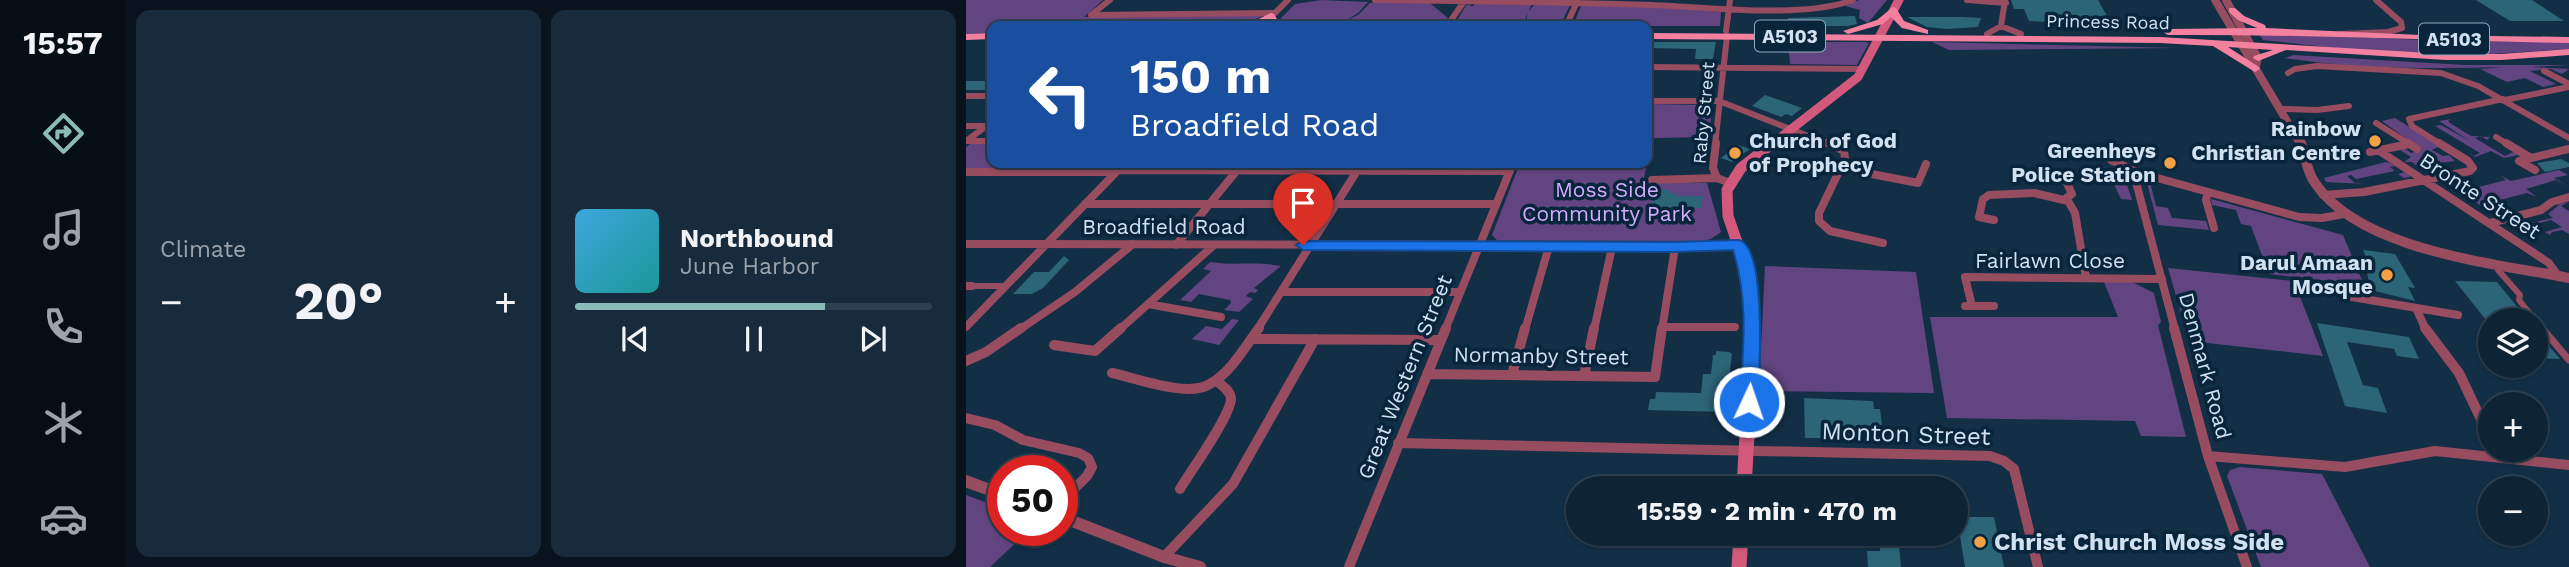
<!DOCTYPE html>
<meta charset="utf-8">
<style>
:root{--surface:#0e2334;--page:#172b3c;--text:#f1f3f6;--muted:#9ba4ac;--line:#2e404f;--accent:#8bbbb9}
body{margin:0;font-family:"Work Sans",sans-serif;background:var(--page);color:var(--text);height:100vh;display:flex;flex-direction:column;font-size:26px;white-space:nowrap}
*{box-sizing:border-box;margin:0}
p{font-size:23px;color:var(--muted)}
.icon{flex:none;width:38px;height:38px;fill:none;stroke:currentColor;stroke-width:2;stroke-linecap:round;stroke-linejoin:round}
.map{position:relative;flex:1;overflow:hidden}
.drawer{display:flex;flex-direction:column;gap:10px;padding:10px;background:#08131d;width:840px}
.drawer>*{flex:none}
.guide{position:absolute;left:21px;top:21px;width:665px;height:147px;border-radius:14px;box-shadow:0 2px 5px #0004,0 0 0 2px var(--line);background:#1a4fa0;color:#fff;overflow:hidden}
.fabs{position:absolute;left:1512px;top:308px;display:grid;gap:14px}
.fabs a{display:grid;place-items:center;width:70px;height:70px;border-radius:50%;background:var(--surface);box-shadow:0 2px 5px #0004,0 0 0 2px var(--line);font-size:35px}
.speed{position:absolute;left:21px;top:455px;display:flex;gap:14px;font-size:35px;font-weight:700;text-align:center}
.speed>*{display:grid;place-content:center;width:91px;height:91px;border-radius:50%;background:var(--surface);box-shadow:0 2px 5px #0004,0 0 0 2px var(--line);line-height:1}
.speed .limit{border:10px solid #d22;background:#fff;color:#111}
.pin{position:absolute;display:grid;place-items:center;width:60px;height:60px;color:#fff;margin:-72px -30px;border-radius:50% 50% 50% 0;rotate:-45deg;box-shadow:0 0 7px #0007}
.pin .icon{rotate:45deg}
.me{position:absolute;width:77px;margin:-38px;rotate:3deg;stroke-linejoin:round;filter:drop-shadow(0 0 5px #0008)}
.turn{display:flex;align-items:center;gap:24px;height:147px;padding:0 28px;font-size:32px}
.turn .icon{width:91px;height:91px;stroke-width:2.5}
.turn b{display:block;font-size:49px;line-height:60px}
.big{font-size:52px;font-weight:700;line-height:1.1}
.drawer .card{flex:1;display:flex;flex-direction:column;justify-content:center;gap:10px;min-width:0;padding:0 24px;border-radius:14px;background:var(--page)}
.song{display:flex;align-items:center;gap:21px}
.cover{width:84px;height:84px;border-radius:10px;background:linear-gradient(135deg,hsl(200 70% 55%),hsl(180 70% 35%))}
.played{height:7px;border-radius:4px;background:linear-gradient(90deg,var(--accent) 70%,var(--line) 70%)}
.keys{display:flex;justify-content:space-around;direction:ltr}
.heat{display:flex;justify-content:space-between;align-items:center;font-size:38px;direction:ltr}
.drawer .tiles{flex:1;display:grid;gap:10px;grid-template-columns:repeat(2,1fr)}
.trip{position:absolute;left:600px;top:476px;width:402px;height:70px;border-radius:35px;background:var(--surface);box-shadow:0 2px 5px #0004,0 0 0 2px var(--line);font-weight:700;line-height:70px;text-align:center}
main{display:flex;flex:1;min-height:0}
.tabs{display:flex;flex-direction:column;width:126px;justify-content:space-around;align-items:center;background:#060e15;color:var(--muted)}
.tabs .icon{width:49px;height:49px}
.tabs .selected{color:var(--accent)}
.tabs b{font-size:32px;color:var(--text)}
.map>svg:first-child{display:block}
.green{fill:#624481}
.building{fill:#2c6478}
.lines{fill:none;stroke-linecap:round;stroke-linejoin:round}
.pedestrian-far1{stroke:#974c5f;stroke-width:6}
.pedestrian{stroke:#974c5f;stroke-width:7}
.minor-far2{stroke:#974c5f;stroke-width:6}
.minor-far1{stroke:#974c5f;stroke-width:8}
.minor{stroke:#974c5f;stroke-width:10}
.tertiary-far2{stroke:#974c5f;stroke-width:8}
.tertiary-far1{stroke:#974c5f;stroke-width:10}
.tertiary{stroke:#974c5f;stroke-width:12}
.secondary-far2{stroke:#d2597b;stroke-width:9}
.secondary-far1{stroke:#d2597b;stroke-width:11}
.secondary{stroke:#d2597b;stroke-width:15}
.trunk{fill:#f480a0;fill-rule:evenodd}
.route{fill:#1a73e8;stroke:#114b97;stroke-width:2}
.poi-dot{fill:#f5a246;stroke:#08253b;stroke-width:2.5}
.labels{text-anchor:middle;stroke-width:7;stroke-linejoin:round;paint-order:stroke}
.far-street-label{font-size:18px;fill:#d1e1f0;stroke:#08253b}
.shield{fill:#08253b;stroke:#95a9ba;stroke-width:2}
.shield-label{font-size:19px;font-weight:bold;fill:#d1e1f0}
.poi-label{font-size:21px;font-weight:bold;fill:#d1e1f0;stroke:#08253b;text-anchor:end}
.park-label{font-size:21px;fill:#d2acfd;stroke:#08253b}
.street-label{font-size:21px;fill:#d1e1f0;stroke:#08253b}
.near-street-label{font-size:24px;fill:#d1e1f0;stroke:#08253b}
.near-poi-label{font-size:24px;font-weight:bold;fill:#d1e1f0;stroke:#08253b;text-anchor:start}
</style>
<main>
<nav class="tabs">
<b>15:57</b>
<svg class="icon selected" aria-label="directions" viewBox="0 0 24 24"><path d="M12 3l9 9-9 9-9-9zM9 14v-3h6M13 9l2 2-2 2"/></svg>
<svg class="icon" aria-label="music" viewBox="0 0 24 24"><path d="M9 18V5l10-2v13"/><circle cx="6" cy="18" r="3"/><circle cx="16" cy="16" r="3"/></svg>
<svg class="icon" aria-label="phone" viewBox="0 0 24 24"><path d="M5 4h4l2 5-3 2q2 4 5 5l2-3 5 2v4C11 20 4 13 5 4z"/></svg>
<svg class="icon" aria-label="climate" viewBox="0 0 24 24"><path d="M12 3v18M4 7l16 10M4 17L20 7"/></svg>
<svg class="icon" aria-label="car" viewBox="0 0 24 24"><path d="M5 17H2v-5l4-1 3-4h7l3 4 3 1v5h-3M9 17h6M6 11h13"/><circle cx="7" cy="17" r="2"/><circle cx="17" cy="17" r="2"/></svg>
</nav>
<section class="drawer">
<div class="tiles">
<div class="card"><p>Climate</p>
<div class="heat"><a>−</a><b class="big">20°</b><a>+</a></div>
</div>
<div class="card">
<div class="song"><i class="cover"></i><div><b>Northbound</b><p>June Harbor</p></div></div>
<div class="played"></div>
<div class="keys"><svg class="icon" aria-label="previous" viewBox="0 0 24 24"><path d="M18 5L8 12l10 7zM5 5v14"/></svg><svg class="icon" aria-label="pause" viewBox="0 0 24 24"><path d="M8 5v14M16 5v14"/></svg><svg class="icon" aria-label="next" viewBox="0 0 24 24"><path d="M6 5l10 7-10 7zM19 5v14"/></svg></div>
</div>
</div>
</section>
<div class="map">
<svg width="1603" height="567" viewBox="0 0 1603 567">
<rect width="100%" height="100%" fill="#122f46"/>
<path class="green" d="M 0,0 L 137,0 L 118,17 L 300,15 L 271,26 L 26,26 L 26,33 L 0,34 Z
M 355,0 L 402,2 L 392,13 L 379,21 L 392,15 L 404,3 L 413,2 L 464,3 L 482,18 L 475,26 L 315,24 L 315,18 L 329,4 Z
M 893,0 L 921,0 L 902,23 L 893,18 L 894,10 L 879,6 Z
M 509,3 L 565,5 L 565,6 L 556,26 L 488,26 L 500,5 L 505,4 L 504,6 L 507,6 Z
M 568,5 L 604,5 L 594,26 L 559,26 L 562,12 Z
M 615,6 L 671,6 L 755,12 L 754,26 L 607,26 Z
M 1292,33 L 1484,41 L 1603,42 L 1603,49 L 1510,55 L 1404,52 L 1297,40 Z
M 822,42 L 899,42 L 903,43 L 891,65 L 824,64 Z
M 966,42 L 1214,48 L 983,50 Z
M 1327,55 L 1499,65 L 1603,65 L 1565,67 L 1603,69 L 1596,74 L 1585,69 L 1564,71 L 1590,84 L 1577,87 L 1559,78 L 1541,82 L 1514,69 L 1539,67 C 1466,69 1392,69 1319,58 Z
M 681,104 L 742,105 L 746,107 L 743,137 L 689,138 L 685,141 L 681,162 Z
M 1429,118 L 1474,146 L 1466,150 L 1477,156 L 1483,155 L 1489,161 L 1472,163 L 1467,160 L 1471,157 L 1460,160 L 1465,164 L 1454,169 L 1446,162 L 1438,162 L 1445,157 L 1434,150 L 1428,151 L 1438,148 L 1445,153 L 1456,150 L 1416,121 Z
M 1485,119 L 1482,121 L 1484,123 L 1505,136 L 1524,137 L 1521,140 L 1515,136 L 1509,138 L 1539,156 L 1549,151 L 1552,155 L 1538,158 L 1525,151 L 1509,157 L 1500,152 L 1508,156 L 1514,153 L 1469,126 L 1475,125 L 1504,141 L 1473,121 Z
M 4,144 L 26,144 L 26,163 L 48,163 L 42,168 L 0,168 L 0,147 Z
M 1420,162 L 1424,163 L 1443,175 L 1444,177 L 1438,178 L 1432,174 L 1439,172 L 1429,166 L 1424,167 L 1429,171 L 1390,179 L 1385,175 L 1381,176 L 1390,184 L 1400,184 L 1360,182 L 1358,178 Z
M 554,163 L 681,163 L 677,183 L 741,183 L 755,232 L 745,239 L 737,241 L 531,240 L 526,235 Z
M 1125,167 L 1145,168 L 1157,173 L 1166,200 L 1155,199 L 1142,172 L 1130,172 Z
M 1593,170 L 1602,175 L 1588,178 L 1603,187 L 1590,180 L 1560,189 L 1571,197 L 1561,193 L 1522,203 L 1529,209 L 1521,203 L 1514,205 L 1494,192 L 1499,190 L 1491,185 L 1501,190 L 1540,180 L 1534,175 L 1545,181 Z
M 1184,182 L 1193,184 L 1185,186 L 1190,206 L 1202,208 L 1206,218 L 1240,221 L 1243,230 L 1192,225 L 1181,183 Z
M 1245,199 L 1377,235 L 1398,285 L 1303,274 L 1285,226 L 1275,224 L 1270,210 L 1246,205 Z
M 1603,202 L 1595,206 L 1603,211 L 1603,234 L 1596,230 L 1586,232 L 1584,235 L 1579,232 L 1596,227 L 1585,220 L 1567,225 L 1564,223 L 1587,218 L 1582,214 L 1594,204 Z
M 244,262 C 270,266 289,261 315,266 L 288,288 L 292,290 L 289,293 L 284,292 L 280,296 L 287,299 L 273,312 L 258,310 L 265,303 L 264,300 L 233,294 L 225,302 L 214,300 L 245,271 L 237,269 Z
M 799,266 L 950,272 L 968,393 L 793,391 Z
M 1202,268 L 1328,281 L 1357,356 L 1223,341 Z
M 1138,282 L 1166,282 L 1188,293 L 1195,322 L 1192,325 L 1220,437 L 1175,436 L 1169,421 L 981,418 L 964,317 L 1152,317 Z
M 266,319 L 273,320 L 253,345 L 226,339 L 240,326 L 256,329 Z
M 1274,467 L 1356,474 L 1404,567 L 1295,567 L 1261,476 L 1264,470 Z
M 0,495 L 37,509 L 37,530 L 64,530 L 24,567 L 0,567 Z"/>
<path class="building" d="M 1045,0 L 1132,0 L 1141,16 L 1127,16 L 1132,24 L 1063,21 L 1058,9 L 1048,9 Z
M 1510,0 L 1566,0 L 1598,21 L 1544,21 Z
M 889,16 L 891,24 L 882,26 L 823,26 L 822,18 Z
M 941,17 L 996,17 L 1015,18 L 1012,27 L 981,29 L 961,27 Z
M 681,42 L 750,42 L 747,59 L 729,59 L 730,49 L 681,48 Z
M 0,81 L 26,81 L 26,90 L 0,90 Z
M 799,95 L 836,108 L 826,116 L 820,114 L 815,117 L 786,106 Z
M 772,145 L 784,149 L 766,162 L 755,158 Z
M 1595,159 L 1603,163 L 1603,167 L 1579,172 L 1571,163 Z
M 689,190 L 703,190 L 703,193 L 711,193 L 710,196 L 737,196 L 735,208 L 685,208 Z
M 1397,250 L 1429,254 L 1449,288 L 1442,287 L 1449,301 L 1409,291 L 1403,284 L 1399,261 L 1402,262 Z
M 98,256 L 103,260 L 77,288 L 66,294 L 47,294 L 68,272 L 83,272 Z
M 1489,281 L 1531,282 L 1562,320 L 1520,320 Z
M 1351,323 L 1443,337 L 1453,359 L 1431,356 L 1428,349 L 1381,342 L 1397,385 L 1412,388 L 1421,413 L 1379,406 Z
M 1570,329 L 1571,332 L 1594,359 L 1570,358 Z
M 750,351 L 763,352 L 766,354 L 759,412 L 682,410 L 684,399 L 689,399 L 690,392 L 735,393 L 737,374 L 745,374 L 747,355 L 750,355 Z
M 838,398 L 907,401 L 908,409 L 914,409 L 916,425 L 907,425 L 909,438 L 839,438 Z
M 991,517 L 1028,517 L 1038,567 L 999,567 Z
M 913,534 L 932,534 L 935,567 L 902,567 L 901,551 L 914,551 Z"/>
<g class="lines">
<path class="pedestrian-far1" d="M 1532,270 L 1554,295 L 1553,300 L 1569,320
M 6,286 L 40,286
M 1570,321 L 1578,330"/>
<path class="pedestrian" d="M 1576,328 L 1603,360"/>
<path class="minor-far2" d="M 409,0 C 501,1 594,2 686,5 C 742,7 837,19 887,0
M 1001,0 L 1040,3
M 125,15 L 309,13
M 125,15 L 144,0
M 296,26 L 322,0
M 481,26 L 499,0
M 600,26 L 611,2
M 1035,26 L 1055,34
M 760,31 L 764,0
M 1021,34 L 1035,26 L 1039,0
M 1375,34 L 1422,32 L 1436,28 L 1435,22 L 1410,0
M 681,67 L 897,69
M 1578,71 L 1603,84
M 1322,73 L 1329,69 L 1351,66 L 1475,73 L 1512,86 L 1603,138
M 0,96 L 26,96
M 1539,100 L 1603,87
M 681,101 L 753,101 L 865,145
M 1317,109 L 1351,110 L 1383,106
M 1410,123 L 1445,145
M 0,126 L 22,126
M 1530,137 L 1543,145
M 0,141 L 26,122
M 0,141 L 26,141
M 749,145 L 761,36
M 1439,145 L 1443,144
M 1476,145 L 1446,126 L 1443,119 L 1537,99"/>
<path class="minor-far1" d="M 750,143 L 747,168 L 751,178 L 764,183
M 861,143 L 878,151 L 879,159 L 853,213 L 853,221 L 864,231 L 917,243
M 1442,143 L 1451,149
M 1540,143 L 1565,158
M 1412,150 L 1583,263 L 1593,277
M 1404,152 L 1443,144
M 1145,160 L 1173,173 L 1333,217 L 1356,218 L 1378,214
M 875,168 L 952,183 L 960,164
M 153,170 L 544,171
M 1569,170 L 1553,161 L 1603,149
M 0,172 L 150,172
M 1173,173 L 1170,182 L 1209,330
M 686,180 L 751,178
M 1242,192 L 1240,200 L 1248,228
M 1357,195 L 1398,192 L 1504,171 L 1507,168 L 1502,161 L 1473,143
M 1099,199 L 1106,194 L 1101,183
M 119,204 L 530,204
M 1028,220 L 1013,217 L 1017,199 L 1023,195 L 1068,193 L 1102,201 L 1109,213 L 1120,278
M 1524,223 L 1575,210 L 1586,202 L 1603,197
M 0,244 L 773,245
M 210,245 L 277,163
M 0,286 L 6,286
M 317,292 L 494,292
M 1386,297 L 1492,315
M 182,304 L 255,317
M 999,306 L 1028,306
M 1006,306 L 999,277 L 1196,279
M 1450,308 L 1460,330
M 0,327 L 159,163
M 696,327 L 769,327
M 53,330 L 109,292 L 167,244
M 153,330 L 248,245
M 291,330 L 396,163
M 479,330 L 547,163
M 559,330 L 583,246
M 628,330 L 646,247
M 696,330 L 709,247"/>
<path class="minor" d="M 1208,328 L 1242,456 L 1281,567
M 1459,328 L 1493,373 L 1524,438
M 285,339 L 474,340
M 88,345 L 129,351 L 155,328
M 0,361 L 20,352 L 55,328
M 146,373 C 170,378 220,397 242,385 C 264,374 279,347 293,328
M 461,374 L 689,377 L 696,328
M 546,375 L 559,328
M 618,376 L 628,328
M 0,418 L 29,425 L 57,440 L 113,453 L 122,458 L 126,467 L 121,476 L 96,501
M 432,443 L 1024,456 L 1038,461 L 1048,469 L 1072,567
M 1242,456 L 1379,467 L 1469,451 L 1603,465
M 214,489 C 224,472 266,414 265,398 C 264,390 256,386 251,381
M 198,557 L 267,484 L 349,339
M 383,567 L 480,328"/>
<path class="tertiary-far2" d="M 1249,0 L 1335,145
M 1260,0 L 1292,58 L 1290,66"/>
<path class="tertiary-far1" d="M 1335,143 C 1339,156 1341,172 1349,183 C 1395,251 1528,263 1603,278"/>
<path class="tertiary" d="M 0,481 L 37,495
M 96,517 L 198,557 L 234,567"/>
<path class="secondary-far2" d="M 805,145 L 892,77 L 933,0"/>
<path class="secondary-far1" d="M 787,330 L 781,271 L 762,216 L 761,190 L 775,168 L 807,143"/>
<path class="secondary" d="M 778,488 L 787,328
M 773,567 L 775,534"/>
<path class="trunk" d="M 927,7 L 930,8 L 938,21 L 962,30 L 962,34 L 936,28 L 925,17 L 917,24 L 882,34 L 877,31 L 911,20 Z
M 1263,8 L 1269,8 L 1278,16 L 1299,25 L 1300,28 L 1455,35 L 1603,37 L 1603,43 C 1469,41 1336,34 1202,35 L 1197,32 L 1202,29 L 1291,28 L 1272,20 L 1263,12 Z
M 305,13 L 308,14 L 315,26 L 305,26 L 303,21 L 290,26 L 278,26 Z
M 26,33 L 26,39 L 0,40 L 0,34 Z
M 681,33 L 1194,37 L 1480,54 L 1535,54 L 1603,49 L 1603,55 L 1535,60 L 1480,60 L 1320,50 L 1292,61 L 1287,58 L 1288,56 L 1307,50 L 1262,47 L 1293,67 L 1294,69 L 1289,72 L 1247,46 L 1194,43 L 681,39 Z"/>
</g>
<path class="route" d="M 773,240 C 802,247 793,376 792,402 L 789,407 L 776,407 L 774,402 C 777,350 783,300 767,250 L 709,252 L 337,250 L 330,245 L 337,241 L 709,242 Z"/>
<g class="poi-dot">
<circle cx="1409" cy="141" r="7"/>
<circle cx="769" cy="153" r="7"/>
<circle cx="1204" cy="163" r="7"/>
<circle cx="1421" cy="275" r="7"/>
<circle cx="1014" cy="542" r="7"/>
</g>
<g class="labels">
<g class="far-street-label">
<text transform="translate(1142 22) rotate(1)" y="6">Princess Road</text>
<text transform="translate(738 113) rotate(-85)" y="6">Raby Street</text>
</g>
<g class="shield">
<rect x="789" y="20.5" width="70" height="31" rx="5"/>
<rect x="1453" y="23.5" width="70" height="31" rx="5"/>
</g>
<g class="shield-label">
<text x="824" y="43">A5103</text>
<text x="1488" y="46">A5103</text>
</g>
<g class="poi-label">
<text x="1395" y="136">Rainbow<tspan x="1395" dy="24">Christian Centre</tspan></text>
<text x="783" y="148" text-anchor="start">Church of God<tspan x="783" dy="24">of Prophecy</tspan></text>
<text x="1190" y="158">Greenheys<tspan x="1190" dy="24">Police Station</tspan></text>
<text x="1407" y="270">Darul Amaan<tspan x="1407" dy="24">Mosque</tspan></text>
</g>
<g class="park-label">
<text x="641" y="197">Moss Side<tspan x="641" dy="24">Community Park</tspan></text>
</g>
<g class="street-label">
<text transform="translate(1514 196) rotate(33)" y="7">Bronte Street</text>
<text x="198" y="234">Broadfield Road</text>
<text x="1084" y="268">Fairlawn Close</text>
<text transform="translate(575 356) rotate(1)" y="7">Normanby Street</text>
<text transform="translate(1239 366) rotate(75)" y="7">Denmark Road</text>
<text transform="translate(439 377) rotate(-68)" y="7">Great Western Street</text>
</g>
<g class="near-street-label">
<text transform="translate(940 434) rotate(2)" y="8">Monton Street</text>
</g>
<g class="near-poi-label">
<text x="1028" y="550">Christ Church Moss Side</text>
</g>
</g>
</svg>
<div class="fabs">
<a><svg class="icon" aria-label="layers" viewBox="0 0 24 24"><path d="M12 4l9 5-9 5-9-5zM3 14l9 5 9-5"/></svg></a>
<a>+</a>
<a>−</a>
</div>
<div class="speed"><div class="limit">50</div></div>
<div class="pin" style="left:337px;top:245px;background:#d93025"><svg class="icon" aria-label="arrive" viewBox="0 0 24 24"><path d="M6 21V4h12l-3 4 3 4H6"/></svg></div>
<svg class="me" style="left:783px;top:402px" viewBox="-20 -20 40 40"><circle r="17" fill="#1a73e8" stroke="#fff" stroke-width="3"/><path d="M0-11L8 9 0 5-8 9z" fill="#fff"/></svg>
<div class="trip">15:59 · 2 min · 470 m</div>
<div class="guide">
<div class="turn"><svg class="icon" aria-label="left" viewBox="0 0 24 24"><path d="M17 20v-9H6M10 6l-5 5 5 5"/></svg><div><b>150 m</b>Broadfield Road</div></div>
</div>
</div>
</main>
